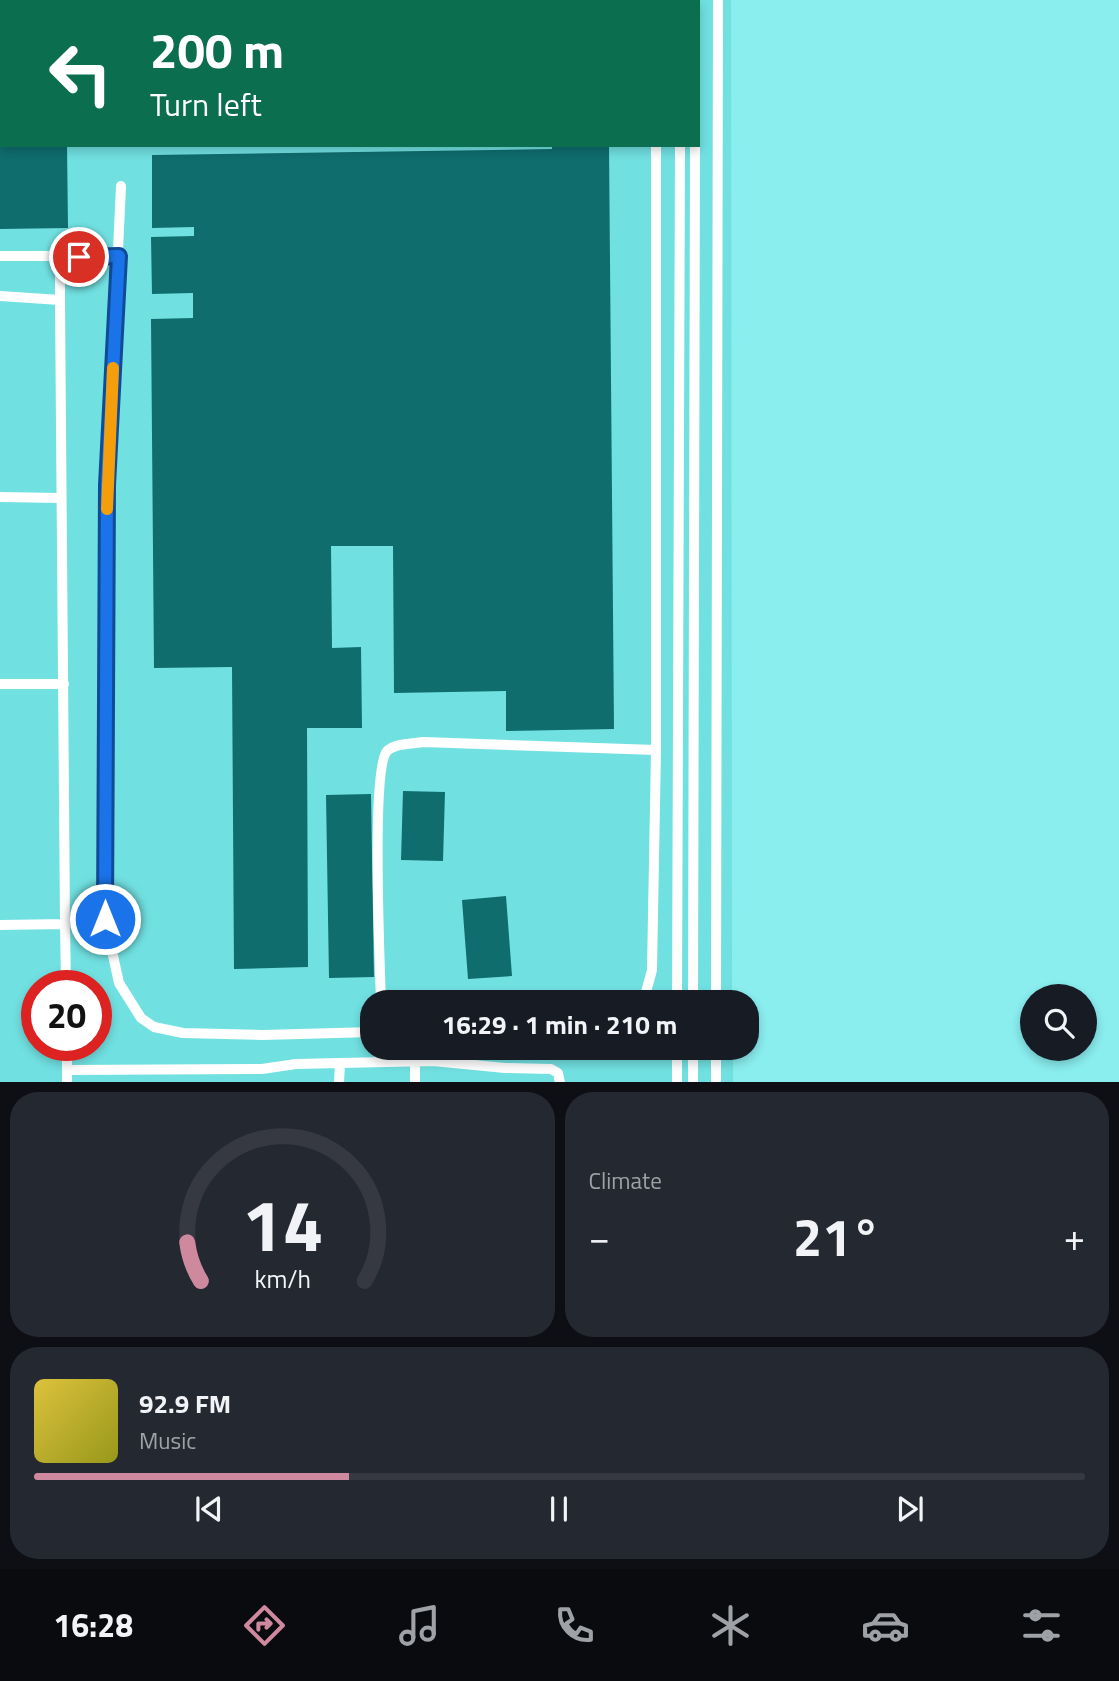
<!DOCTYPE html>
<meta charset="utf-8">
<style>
:root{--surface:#171b24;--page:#242831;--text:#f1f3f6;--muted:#9ea1a6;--line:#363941;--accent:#ce899e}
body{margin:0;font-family:"Titillium Web",sans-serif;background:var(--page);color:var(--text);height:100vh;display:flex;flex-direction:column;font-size:26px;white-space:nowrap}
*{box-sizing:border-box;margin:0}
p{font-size:23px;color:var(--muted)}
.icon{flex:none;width:38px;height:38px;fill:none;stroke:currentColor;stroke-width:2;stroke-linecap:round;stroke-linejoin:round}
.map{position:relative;height:1082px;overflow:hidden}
.sheet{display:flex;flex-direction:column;gap:10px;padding:10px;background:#0d0f14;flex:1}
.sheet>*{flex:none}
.guide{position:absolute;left:0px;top:0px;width:700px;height:147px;box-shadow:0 4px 10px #0003;background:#0b6e4f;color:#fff;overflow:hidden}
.tools{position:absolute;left:1020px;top:984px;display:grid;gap:14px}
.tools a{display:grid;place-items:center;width:77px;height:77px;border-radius:50%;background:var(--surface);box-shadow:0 4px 10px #0003;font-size:35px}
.speed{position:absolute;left:21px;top:970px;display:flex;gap:14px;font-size:35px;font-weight:700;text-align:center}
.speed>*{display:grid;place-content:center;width:91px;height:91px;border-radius:50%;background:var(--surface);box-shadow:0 4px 10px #0003;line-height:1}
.speed .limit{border:10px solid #d22;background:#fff;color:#111}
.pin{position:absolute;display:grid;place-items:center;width:60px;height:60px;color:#fff;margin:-30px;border:4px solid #fff;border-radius:50%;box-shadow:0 2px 7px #0007}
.me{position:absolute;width:77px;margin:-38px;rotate:0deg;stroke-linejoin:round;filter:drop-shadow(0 0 5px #0008)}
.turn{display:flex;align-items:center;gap:24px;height:147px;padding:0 35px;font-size:32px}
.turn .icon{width:91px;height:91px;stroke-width:2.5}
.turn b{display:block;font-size:49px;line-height:60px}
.big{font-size:52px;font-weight:700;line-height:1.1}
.sheet .card{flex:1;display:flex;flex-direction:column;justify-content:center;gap:10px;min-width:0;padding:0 24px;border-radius:28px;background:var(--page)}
.sheet .dial{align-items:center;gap:0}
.dial svg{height:182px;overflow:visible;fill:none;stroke:var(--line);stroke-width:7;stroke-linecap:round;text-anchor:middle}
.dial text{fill:var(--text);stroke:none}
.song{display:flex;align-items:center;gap:21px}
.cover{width:84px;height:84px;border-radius:10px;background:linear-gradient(135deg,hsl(50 70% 55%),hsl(60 70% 35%))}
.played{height:7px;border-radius:4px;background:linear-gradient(90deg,var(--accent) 30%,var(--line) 30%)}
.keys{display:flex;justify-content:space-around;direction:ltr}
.heat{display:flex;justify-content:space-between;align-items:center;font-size:38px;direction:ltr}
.sheet .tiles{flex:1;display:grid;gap:10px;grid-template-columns:1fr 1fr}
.card:last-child{grid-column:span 2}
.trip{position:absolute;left:360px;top:990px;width:399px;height:70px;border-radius:28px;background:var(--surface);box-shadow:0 4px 10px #0003;font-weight:700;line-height:70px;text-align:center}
.tab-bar{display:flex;height:112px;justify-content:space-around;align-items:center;background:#090b0e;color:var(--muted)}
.tab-bar .icon{width:49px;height:49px}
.tab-bar .current{color:var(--accent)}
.tab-bar b{font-size:32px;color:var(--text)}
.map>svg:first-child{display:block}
.built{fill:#71e0e1;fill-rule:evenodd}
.building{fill:#0f6d6e}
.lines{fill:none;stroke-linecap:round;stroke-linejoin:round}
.service{stroke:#fff;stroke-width:10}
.route-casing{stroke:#114b97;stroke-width:18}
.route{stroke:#1a73e8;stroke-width:12}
.slow{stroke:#f59e0b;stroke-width:12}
</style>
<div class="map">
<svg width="1119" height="1083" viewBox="0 0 1119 1083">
<rect width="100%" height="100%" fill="#8aedee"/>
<path class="built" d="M 0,0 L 731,0 L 732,1003 L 373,1003 L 373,1048 L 733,1048 L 733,1082 L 0,1083 ZM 2,2 L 698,2 L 698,145 L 2,145 ZM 37,985 L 96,985 L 96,1045 L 37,1045 Z"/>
<path class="building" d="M 0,145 L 67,145 L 68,228 L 0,229 Z
M 552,145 L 609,145 L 614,729 L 506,731 L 506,691 L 394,693 L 393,546 L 331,546 L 332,648 L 361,647 L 362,728 L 307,728 L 308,967 L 234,969 L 232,667 L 154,668 L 151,319 L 193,318 L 193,293 L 152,294 L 151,237 L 194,236 L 194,227 L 152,228 L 152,155 L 552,149 Z
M 403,791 L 445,792 L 443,861 L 401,860 Z
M 371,794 L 374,977 L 329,978 L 326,795 Z
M 506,896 L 512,976 L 468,979 L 462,900 Z"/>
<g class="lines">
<path class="service" d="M 657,2 L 657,0
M 680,2 L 680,0
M 695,2 L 695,0
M 0,28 L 2,29
M 121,186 L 107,485 L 105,919 L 119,983 L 141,1018 L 154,1027 L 183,1033 L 262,1035 L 373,1032
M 0,256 L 119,256
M 60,258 L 60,300
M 0,296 L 60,300 L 65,924
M 0,497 L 60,498
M 0,684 L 64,684
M 0,925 L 65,924 L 66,985
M 381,1003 C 380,967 371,769 387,751 C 396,743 412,744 423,742 L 656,750
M 643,1003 L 652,970 L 656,750 L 656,145
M 677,1003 L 680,145
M 693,1003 L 695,145
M 716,1003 L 718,0
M 67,1045 L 67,1083
M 693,1048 L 693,1083
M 716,1048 L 716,1083
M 415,1062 L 415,1083
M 340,1063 L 433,1061 L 505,1068 L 551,1069 L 558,1073 L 560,1083
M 67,1070 L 262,1069 L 296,1064 L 340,1063 L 339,1083
M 677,1083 L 677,1048"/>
</g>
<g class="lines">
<g class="route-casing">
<path id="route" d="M 79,257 L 119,256 L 107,485 L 105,919"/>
</g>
<use href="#route" class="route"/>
<path class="slow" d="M 107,509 L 113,368"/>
</g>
</svg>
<div class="tools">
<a><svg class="icon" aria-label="search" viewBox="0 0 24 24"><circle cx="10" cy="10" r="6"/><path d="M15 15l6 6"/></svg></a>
</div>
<div class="speed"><div class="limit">20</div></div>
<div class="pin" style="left:79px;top:257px;background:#d93025"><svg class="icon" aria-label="arrive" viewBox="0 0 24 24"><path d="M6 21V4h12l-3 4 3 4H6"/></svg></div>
<svg class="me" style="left:105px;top:919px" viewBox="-20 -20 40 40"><circle r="17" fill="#1a73e8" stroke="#fff" stroke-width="3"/><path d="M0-11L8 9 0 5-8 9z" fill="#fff"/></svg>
<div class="trip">16:29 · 1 min · 210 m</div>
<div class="guide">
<div class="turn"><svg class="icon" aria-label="left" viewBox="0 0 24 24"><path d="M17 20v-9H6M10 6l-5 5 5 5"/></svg><div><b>200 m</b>Turn left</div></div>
</div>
</div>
<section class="sheet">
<div class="tiles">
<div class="card dial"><svg viewBox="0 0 100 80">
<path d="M14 69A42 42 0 1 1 86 69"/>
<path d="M14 69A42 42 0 0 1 8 52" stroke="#ce899e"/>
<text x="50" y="56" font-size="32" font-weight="700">14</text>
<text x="50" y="72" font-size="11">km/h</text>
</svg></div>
<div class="card"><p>Climate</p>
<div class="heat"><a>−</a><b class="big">21°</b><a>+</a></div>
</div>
<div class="card">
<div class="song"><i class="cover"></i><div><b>92.9 FM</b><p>Music</p></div></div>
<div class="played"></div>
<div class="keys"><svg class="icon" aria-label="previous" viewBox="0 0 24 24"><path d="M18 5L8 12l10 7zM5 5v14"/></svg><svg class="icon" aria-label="pause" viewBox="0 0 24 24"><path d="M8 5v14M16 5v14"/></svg><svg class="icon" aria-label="next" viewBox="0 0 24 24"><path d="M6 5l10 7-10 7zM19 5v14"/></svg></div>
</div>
</div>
</section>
<nav class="tab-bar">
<b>16:28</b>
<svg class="icon current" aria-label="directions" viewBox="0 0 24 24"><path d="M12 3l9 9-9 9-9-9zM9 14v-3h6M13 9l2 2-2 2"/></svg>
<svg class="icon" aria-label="music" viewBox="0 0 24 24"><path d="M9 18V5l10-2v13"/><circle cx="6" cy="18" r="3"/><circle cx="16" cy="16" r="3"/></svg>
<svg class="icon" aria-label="phone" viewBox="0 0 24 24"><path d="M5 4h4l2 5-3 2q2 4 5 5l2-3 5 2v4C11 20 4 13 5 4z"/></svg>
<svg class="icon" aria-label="climate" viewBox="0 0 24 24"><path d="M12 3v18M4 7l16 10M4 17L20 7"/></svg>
<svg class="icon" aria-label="car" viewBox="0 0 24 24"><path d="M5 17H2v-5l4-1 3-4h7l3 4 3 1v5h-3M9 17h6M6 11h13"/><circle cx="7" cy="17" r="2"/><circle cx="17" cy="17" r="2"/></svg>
<svg class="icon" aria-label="filters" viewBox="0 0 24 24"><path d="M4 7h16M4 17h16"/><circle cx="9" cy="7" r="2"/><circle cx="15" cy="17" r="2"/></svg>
</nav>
